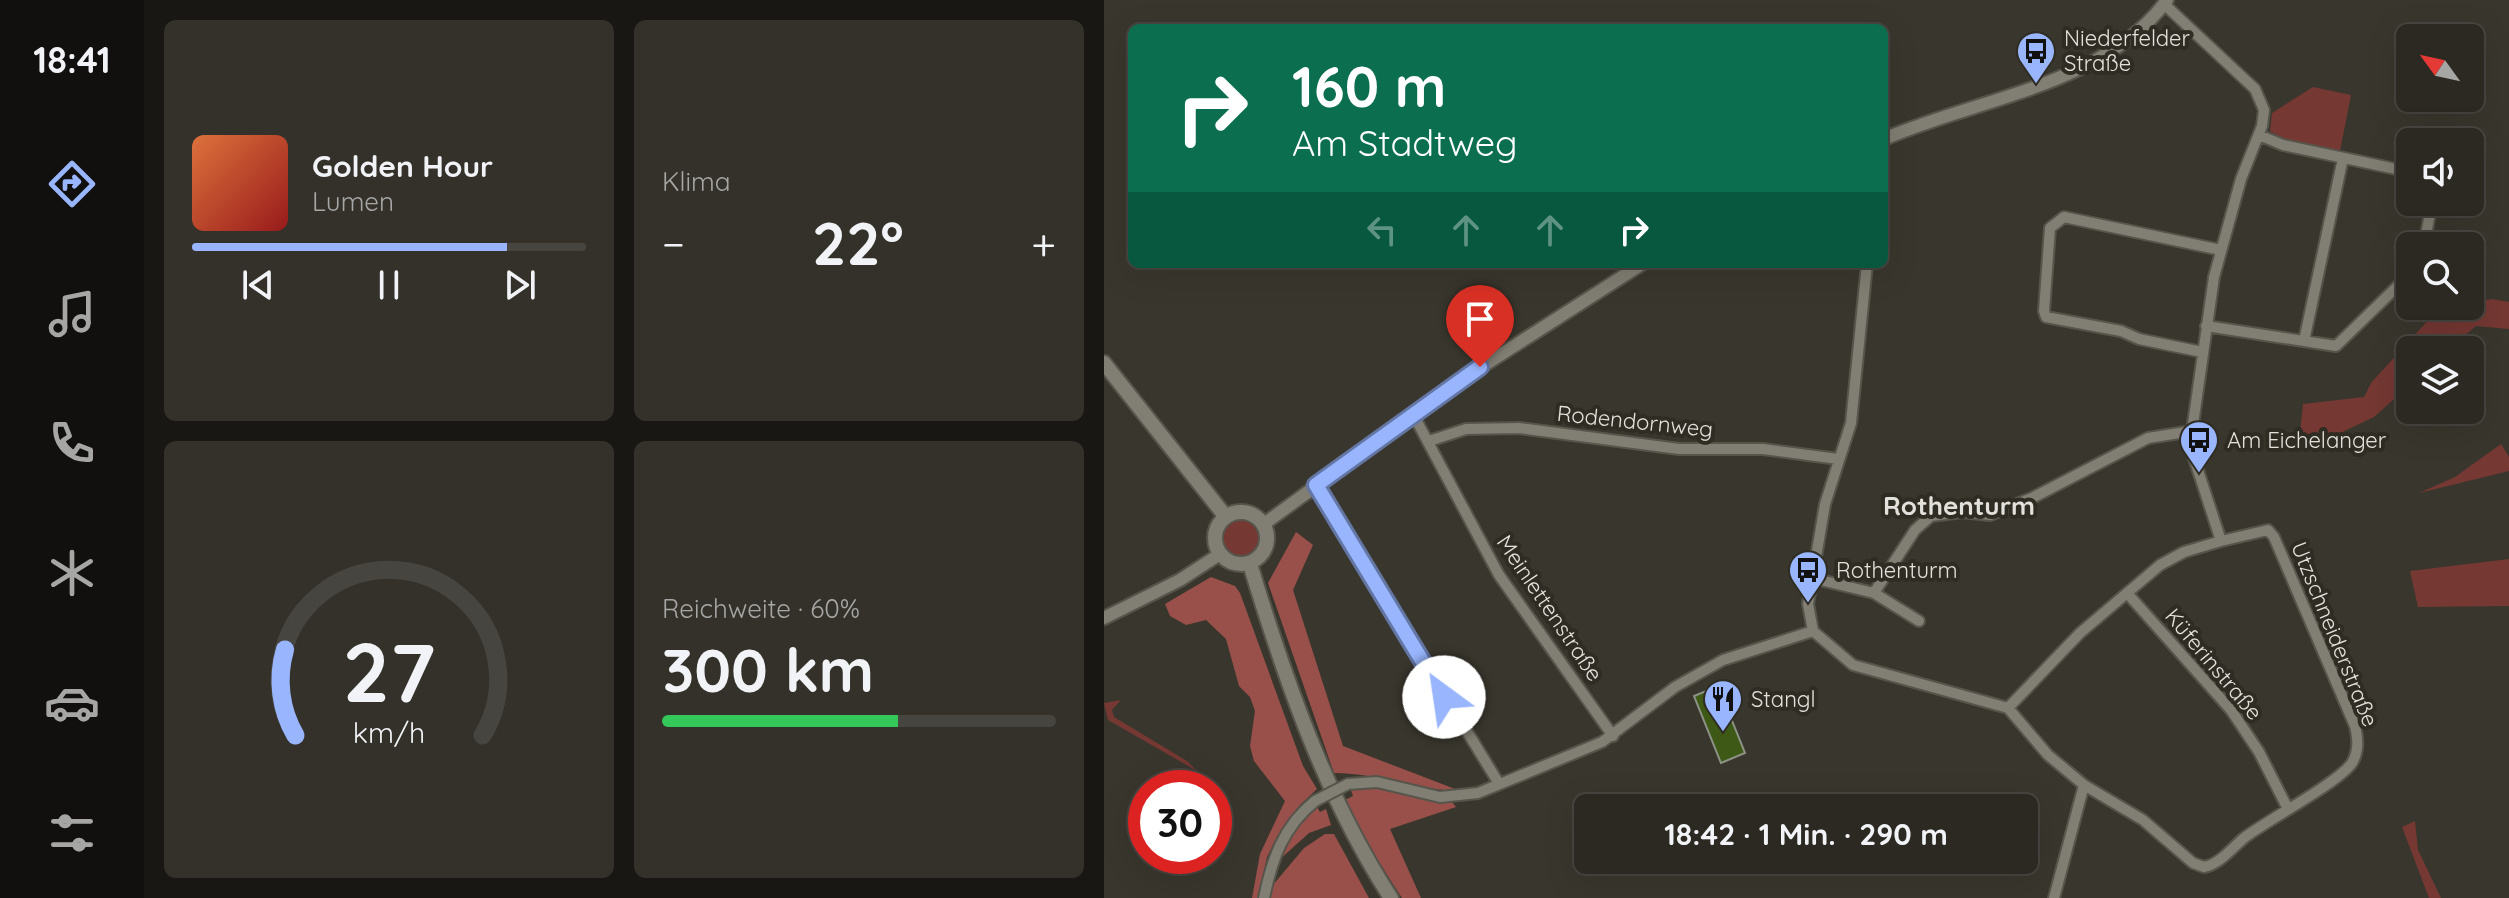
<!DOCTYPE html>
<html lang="de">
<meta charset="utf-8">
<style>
:root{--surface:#2b2922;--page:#33312a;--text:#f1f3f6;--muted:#a6a6a5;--line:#474540;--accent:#98b5fd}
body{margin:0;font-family:Quicksand,sans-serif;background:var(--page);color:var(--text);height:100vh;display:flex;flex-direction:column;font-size:30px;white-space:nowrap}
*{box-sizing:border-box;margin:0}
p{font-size:26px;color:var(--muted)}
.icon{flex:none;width:44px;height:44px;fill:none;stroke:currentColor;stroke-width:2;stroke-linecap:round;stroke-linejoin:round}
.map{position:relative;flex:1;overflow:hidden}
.details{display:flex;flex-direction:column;gap:20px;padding:20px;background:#181713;width:960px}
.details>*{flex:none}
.banner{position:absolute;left:24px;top:24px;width:760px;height:244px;border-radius:12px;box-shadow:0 8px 32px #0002,0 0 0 2px var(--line);background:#0b6e4f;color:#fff;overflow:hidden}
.needle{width:52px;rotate:303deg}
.tools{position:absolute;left:1292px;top:24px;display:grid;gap:16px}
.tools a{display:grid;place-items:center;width:88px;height:88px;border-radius:12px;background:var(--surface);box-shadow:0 8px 32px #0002,0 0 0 2px var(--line);font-size:40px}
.speed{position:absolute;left:24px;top:770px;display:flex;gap:16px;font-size:40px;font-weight:700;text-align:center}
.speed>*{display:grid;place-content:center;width:104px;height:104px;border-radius:50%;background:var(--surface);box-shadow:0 8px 32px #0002,0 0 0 2px var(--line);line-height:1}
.speed .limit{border:12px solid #d22;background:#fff;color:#111}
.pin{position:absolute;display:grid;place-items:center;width:68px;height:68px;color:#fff;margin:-82px -34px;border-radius:50% 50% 50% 0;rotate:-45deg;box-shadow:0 0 8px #0007}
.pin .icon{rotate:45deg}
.me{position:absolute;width:88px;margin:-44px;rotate:329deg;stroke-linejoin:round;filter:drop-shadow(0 0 6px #0008)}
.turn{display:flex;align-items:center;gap:28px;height:168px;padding:0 32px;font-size:36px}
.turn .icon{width:104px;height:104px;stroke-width:2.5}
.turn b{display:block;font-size:56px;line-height:68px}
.lanes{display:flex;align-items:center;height:76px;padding:0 32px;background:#0003;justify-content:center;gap:40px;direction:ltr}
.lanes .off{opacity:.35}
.big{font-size:60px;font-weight:800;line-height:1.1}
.details .tile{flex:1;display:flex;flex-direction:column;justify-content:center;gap:12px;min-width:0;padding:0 28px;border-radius:12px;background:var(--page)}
.details .dial{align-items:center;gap:0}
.dial svg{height:208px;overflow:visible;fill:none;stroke:var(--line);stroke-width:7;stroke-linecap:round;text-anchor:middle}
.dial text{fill:var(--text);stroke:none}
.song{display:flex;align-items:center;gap:24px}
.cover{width:96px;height:96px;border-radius:12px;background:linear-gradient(135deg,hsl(20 70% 55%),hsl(0 70% 35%))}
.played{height:8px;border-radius:4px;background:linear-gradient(90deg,var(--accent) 80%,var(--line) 80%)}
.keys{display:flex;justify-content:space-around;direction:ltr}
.heat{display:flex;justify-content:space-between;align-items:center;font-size:44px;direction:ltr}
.charge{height:12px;border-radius:6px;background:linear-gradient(90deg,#34c759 60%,var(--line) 0)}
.details .tiles{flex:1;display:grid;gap:20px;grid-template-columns:repeat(2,1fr)}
.trip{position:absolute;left:470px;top:794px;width:464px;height:80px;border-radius:12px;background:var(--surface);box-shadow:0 8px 32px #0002,0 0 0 2px var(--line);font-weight:800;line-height:80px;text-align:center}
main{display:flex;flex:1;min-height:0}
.tabs{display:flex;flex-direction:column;width:144px;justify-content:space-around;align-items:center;background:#11100e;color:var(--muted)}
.tabs .icon{width:56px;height:56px}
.tabs .active{color:var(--accent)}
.tabs b{font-size:36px;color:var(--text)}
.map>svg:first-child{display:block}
.green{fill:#753833}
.forest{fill:#9a504a}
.building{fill:#3e5916;stroke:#8d9287;stroke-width:2}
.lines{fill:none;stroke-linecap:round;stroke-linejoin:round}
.minor-casing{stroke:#56554c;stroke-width:14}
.tertiary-casing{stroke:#56554c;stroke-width:16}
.secondary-casing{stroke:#56554c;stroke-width:18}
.minor{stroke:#817e73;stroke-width:10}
.tertiary{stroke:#817e73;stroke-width:12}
.secondary{stroke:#817e73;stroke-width:14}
.minor-bridge-casing{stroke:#56554c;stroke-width:14;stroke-linecap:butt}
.minor-bridge{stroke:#817e73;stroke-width:10}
.route-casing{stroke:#6376a4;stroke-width:20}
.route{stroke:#98b5fd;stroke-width:14}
.labels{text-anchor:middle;stroke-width:8;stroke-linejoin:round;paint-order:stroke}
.poi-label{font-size:22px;fill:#e2e1db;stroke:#2f2c23;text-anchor:start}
.street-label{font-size:22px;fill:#e2e1db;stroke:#2f2c23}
.quarter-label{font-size:26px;font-weight:bold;fill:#e2e1db;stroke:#2f2c23}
</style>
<main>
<nav class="tabs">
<b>18:41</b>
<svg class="icon active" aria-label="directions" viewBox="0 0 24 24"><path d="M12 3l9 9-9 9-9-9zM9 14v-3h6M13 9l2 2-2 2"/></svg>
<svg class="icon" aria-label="music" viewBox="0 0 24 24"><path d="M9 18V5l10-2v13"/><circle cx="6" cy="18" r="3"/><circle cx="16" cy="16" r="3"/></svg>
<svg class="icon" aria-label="phone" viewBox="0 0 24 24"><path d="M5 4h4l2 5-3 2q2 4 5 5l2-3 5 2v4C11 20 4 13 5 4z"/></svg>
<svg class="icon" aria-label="climate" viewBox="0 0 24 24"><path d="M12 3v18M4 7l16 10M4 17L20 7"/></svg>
<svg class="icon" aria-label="car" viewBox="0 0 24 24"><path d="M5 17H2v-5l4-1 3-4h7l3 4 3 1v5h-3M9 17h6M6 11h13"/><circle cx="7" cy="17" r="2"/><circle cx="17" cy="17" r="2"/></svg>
<svg class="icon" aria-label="filters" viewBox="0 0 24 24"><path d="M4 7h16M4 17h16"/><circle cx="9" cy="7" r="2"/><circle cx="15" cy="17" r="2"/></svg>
</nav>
<section class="details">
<div class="tiles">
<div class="tile">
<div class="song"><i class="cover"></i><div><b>Golden Hour</b><p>Lumen</p></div></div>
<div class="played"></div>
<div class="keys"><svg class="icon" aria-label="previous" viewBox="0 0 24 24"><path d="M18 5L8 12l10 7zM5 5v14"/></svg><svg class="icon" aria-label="pause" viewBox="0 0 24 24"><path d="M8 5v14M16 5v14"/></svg><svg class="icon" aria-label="next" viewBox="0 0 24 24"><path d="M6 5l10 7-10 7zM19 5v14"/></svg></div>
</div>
<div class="tile"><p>Klima</p>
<div class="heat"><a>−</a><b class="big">22°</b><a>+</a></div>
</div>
<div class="tile dial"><svg viewBox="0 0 100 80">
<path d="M14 69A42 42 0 1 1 86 69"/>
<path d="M14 69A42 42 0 0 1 10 36" stroke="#98b5fd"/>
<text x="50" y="56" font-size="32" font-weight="700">27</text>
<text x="50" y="72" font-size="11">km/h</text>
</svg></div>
<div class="tile"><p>Reichweite · 60%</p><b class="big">300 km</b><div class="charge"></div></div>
</div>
</section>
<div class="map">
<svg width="1405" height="898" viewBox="0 0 1405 898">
<rect width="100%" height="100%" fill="#39372d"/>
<path class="green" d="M 1209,87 L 1247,95 L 1236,151 L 1181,140 L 1166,131 L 1168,113 Z
M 1388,299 L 1405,302 L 1405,329 L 1372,326 L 1344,350 L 1306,350 L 1306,385 L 1270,417 L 1211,445 L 1196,433 L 1199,404 L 1260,397 L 1267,383 L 1336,307 L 1366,306 L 1366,302 Z
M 1397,444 L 1405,457 L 1405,471 L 1315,493 L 1351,477 Z
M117 539a21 21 0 1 1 42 0a21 21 0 1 1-42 0Z
M 1405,559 L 1405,606 L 1314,607 L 1306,571 Z
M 17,700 L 8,710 L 10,717 L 83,761 L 93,771 L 4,720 L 0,703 Z
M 1311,821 L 1314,850 L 1337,898 L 1325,898 L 1298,827 Z"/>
<path class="forest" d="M 192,532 L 209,545 L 189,590 L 239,746 L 359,792 C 312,789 277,774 230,773 L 164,583 Z
M 107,577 L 131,586 L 136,593 L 199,766 L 213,789 L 196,805 L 174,835 L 163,857 L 154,898 L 148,898 L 156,854 L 181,801 L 150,761 L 146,746 L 151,711 L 146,697 L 135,686 L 122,639 L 102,620 L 82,625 L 66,616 L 61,604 Z
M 269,787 L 327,801 L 348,802 L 352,807 L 286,829 L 317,898 L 298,898 L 257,834 L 241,800 L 249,796 L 247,790 Z
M 213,807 L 216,812 L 222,809 L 227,825 L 205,833 L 174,861 L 196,822 Z
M 221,834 L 230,834 L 265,898 L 163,898 L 164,891 L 200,848 Z"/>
<path class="building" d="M 614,686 L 641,753 L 617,763 L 590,696 Z"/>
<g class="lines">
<g class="minor-casing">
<path id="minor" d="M 1155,135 L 1179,145 L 1306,172
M 1320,246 L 1328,202
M 763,264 L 747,423 L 721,504 L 704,604 L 709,631 L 749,665 L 904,708 L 944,755 L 980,785 L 950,898
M 1102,326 L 1232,346 L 1306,274
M 1200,341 L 1239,158
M 1098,352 L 1035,339 L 1017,331 L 942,317 L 940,311 L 946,228 L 960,217 L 1117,250
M 309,414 L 395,575 L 509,736
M 325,441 L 362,429 L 415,428 L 575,449 L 659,449 L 734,459
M 212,485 L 394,782
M 708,578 L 770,593 L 811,530 L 827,516 L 858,512 L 886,515 L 928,498 L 1044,438 L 1088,431
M 770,593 L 815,621
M 1023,593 L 1127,710 L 1155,752 L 1183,807
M 904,708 L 976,633 L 1056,565 L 1080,552 L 1117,541 L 1090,458 L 1088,431 L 1110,277 L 1137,179 L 1158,126 L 1160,110 L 1151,89 L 1060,4
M 244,784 L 273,782 L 336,797 L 374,793 L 498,742 L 571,687 L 619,660 L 709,631
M 980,785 L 1039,820 L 1089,863 L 1100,867 C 1116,864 1128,848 1140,838 C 1165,819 1234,783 1248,763 C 1255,751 1254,739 1251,726 L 1170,537 L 1164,530 L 1117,541
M 160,898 C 168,859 179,827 211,801"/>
</g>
<g class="tertiary-casing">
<path id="tertiary" d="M 780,139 C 874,98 1000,86 1063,0
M 160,524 L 357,380 L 538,264
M 0,618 L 76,580 L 116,554"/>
</g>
<g class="secondary-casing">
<path id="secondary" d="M 0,363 L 122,517
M111 538a26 26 0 1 1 52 0a26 26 0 1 1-52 0Z
M 146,564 C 181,679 221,796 287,898"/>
</g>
<use href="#minor" class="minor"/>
<use href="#tertiary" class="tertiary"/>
<use href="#secondary" class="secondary"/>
<g class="minor-bridge-casing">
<path id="minor-bridge" d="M 211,801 L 244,784"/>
</g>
<use href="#minor-bridge" class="minor-bridge"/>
</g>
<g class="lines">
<g class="route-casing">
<path id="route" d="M 340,697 L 212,485 L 376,367"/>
</g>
<use href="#route" class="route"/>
</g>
<defs>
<g id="bus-pin" transform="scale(2)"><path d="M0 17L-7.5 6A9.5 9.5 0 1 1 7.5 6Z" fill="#98b5fd" stroke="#2f2c23"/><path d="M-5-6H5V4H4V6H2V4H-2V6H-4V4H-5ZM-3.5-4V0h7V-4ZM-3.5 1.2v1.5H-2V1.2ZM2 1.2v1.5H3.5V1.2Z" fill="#111"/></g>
<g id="restaurant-pin" transform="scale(2)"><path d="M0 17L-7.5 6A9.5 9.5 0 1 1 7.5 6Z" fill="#98b5fd" stroke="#2f2c23"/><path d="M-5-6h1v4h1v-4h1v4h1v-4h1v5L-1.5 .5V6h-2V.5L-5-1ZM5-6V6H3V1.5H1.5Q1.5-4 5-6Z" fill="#111"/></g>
</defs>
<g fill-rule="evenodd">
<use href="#bus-pin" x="932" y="51"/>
<use href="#bus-pin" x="1095" y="440"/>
<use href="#bus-pin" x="704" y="570"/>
<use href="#restaurant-pin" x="619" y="699"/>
</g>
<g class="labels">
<g class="poi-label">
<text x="960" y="46">Niederfelder<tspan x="960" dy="25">Straße</tspan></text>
<text x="1123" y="448">Am Eichelanger</text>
<text x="732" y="578">Rothenturm</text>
<text x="647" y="707">Stangl</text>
</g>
<g class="street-label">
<text transform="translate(531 421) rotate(6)" y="8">Rodendornweg</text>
<text transform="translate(446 608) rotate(56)" y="8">Meinlettenstraße</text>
<text transform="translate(1231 634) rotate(68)" y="8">Utzschneiderstraße</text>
<text transform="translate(1110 664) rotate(50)" y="8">Küferinstraße</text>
</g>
<g class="quarter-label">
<text x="855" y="515">Rothenturm</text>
</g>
</g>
</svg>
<div class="tools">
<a><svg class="needle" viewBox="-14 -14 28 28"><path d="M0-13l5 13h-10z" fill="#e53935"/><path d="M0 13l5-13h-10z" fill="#a6a6a5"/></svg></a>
<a><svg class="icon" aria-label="sound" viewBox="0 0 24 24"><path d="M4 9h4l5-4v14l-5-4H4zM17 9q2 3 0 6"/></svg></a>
<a><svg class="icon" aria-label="search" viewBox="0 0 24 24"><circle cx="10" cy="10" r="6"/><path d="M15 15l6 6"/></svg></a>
<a><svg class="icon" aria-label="layers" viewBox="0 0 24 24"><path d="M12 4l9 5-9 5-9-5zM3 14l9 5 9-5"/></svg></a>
</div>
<div class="speed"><div class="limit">30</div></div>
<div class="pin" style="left:376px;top:367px;background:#d93025"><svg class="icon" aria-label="arrive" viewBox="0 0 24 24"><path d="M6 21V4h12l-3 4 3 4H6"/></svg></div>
<svg class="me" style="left:340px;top:697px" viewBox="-20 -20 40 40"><circle r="19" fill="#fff"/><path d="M0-13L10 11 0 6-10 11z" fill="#98b5fd"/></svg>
<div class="trip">18:42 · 1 Min. · 290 m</div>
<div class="banner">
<div class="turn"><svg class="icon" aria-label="right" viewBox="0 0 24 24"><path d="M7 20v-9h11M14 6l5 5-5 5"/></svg><div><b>160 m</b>Am Stadtweg</div></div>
<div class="lanes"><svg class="icon off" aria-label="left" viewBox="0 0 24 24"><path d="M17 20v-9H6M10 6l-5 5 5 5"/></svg><svg class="icon off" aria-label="ahead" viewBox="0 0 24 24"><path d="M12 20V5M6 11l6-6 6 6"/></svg><svg class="icon off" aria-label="ahead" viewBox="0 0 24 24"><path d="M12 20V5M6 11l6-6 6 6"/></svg><svg class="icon" aria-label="right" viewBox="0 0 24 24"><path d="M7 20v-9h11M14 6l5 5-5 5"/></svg></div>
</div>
</div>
</main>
